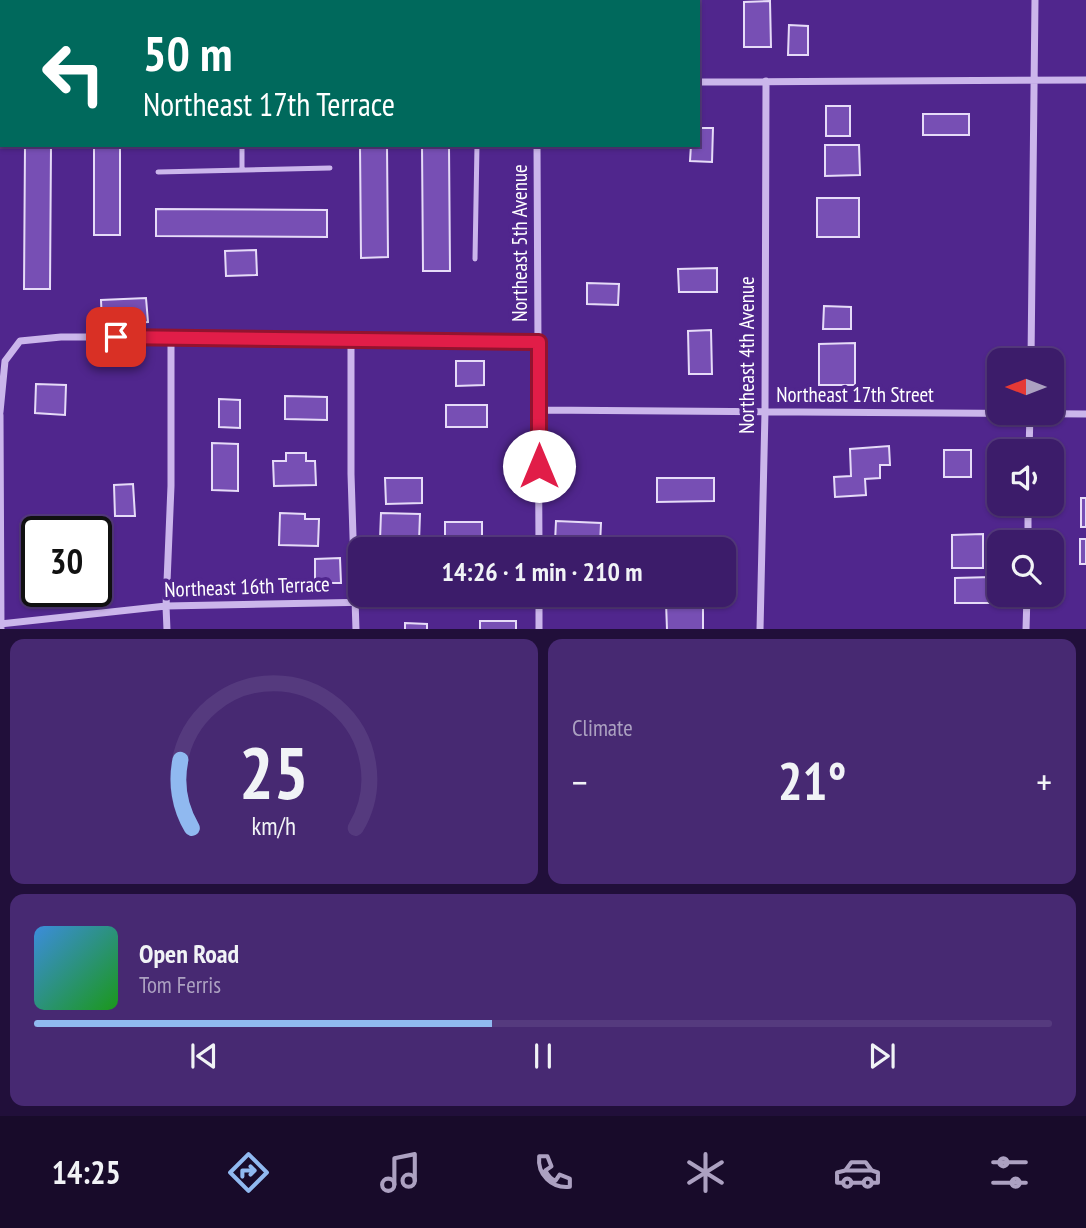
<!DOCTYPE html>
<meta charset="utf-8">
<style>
:root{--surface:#3c1c6a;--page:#472972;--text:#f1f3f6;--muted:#aca1c1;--line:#553a7e;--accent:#90b9f0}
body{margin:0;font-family:"PT Sans Narrow",sans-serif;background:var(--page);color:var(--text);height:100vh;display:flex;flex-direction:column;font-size:26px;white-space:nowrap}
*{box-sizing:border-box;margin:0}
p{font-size:23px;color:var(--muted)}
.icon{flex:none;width:38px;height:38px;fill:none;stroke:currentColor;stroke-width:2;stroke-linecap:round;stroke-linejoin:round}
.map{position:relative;height:629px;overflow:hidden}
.drawer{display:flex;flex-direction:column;gap:10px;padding:10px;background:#210f3a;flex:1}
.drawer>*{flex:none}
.guide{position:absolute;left:0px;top:0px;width:700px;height:147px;box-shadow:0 2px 5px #0004,0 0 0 2px var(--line);background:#00695c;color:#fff;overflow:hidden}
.needle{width:46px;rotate:270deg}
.tools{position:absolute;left:987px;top:348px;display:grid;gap:14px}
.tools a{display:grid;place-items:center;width:77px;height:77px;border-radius:14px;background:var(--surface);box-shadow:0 2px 5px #0004,0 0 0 2px var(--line);font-size:35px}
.speed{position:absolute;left:21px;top:516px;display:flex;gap:14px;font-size:35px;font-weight:700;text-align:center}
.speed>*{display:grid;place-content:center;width:91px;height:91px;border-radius:50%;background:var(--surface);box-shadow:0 2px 5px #0004,0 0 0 2px var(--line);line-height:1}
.speed .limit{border:4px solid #111;border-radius:10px;background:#fff;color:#111}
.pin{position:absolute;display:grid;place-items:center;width:60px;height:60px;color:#fff;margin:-30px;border-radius:14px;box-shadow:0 4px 10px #0006}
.me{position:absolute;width:77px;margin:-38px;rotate:0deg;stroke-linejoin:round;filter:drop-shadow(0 0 5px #0008)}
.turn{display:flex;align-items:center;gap:24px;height:147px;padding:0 28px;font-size:32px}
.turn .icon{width:91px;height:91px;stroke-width:2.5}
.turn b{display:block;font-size:49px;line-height:60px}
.big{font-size:52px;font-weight:700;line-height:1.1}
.drawer .tile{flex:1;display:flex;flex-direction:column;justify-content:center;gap:10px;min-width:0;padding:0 24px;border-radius:14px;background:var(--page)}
.drawer .dial{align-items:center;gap:0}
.dial svg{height:182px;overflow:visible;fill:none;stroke:var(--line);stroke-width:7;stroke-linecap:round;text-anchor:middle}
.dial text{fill:var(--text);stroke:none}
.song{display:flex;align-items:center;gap:21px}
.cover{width:84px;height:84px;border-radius:10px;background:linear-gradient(135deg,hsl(210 70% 55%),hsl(120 70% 35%))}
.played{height:7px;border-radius:4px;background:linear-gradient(90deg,var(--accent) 45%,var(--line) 45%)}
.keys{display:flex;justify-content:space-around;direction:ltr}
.heat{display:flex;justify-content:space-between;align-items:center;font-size:38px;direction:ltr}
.drawer .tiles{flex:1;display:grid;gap:10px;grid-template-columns:1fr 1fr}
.tile:last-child{grid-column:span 2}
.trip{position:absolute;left:348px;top:537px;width:388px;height:70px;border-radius:14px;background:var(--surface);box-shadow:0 2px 5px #0004,0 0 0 2px var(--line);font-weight:700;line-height:70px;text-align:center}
.dock{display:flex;height:112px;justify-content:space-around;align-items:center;background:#180b2a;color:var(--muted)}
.dock .icon{width:49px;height:49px}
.dock .current{color:var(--accent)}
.dock b{font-size:32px;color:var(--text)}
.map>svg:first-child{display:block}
.building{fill:#774fb4;stroke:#e6dbf8;stroke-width:2}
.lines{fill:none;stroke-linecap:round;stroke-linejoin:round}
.service{stroke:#cbb6eb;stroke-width:5}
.minor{stroke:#cbb6eb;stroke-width:7}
.route-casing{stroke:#92132f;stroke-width:18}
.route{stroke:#e11d48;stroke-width:12}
.labels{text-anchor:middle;stroke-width:7;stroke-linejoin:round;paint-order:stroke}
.street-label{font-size:21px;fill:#fff;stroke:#50268d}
</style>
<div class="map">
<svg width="1086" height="630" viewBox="0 0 1086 630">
<rect width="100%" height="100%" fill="#50268d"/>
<path class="building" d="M 770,1 L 771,47 L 744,47 L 744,2 Z
M 789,25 L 808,26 L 808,55 L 788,55 Z
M 826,106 L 850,106 L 850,136 L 826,136 Z
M 923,114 L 969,114 L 969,135 L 923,135 Z
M 698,128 L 713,128 L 712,162 L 690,161 L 691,145 L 698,145 Z
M 25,145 L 51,145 L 50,289 L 24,289 Z
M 94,145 L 120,145 L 120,235 L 94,235 Z
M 360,145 L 387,145 L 388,257 L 361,258 Z
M 422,145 L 449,145 L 450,271 L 423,271 Z
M 825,145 L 859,145 L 860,175 L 825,176 Z
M 817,198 L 859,198 L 859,237 L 817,237 Z
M 156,209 L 327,210 L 327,237 L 156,236 Z
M 256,250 L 257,275 L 226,276 L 225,251 Z
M 717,268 L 717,292 L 679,292 L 678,269 Z
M 587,283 L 619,284 L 618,305 L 587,304 Z
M 146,298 L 148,322 L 102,324 L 101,300 Z
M 824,306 L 851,307 L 851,329 L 823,329 Z
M 711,330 L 712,374 L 689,374 L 688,331 Z
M 855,343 L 855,385 L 819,385 L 819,344 Z
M 456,361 L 484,361 L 484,385 L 456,386 Z
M 36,384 L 66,385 L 65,415 L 35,413 Z
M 285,396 L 327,397 L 327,420 L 285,419 Z
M 219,399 L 240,400 L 240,428 L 219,427 Z
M 446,405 L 487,405 L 487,427 L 446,427 Z
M 212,443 L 238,444 L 238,491 L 212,490 Z
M 889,446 L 890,465 L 880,465 L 880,478 L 865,479 L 866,495 L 835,497 L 834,477 L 851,476 L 850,449 Z
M 944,450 L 971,450 L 971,477 L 944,477 Z
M 286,453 L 306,453 L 306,461 L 315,461 L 316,485 L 274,486 L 273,461 L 286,461 Z
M 385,478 L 422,478 L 422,503 L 386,504 Z
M 657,478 L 714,478 L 714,501 L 657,502 Z
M 133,484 L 135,516 L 115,516 L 114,485 Z
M 1081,498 L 1086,498 L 1086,527 L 1081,527 Z
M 280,513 L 305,514 L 305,519 L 319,519 L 318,546 L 279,545 Z
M 381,513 L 420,514 L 419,542 L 380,540 Z
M 556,521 L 601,523 L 600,545 L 555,542 Z
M 39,522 L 62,522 L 62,532 L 39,532 Z
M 445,522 L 482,522 L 482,547 L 445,548 Z
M 983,534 L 983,568 L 952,568 L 952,535 Z
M 1080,539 L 1086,539 L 1086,564 L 1080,564 Z
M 340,558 L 341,583 L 315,583 L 315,559 Z
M 992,577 L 992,603 L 955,603 L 955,578 Z
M 703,601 L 703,630 L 667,630 L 666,602 Z
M 480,621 L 516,621 L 516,630 L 480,630 Z
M 405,623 L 427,624 L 427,630 L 405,630 Z"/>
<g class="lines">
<path class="service" d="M 242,170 L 242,145
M 158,172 L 330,168
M 475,259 L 477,145"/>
<path class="minor" d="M 698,82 L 1086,80
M 0,83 L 2,83
M 537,145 L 539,550
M 351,341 L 351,474 L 356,630
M 1031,360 L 1035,0
M 539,410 L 1086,414
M 0,412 L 5,361 L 20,341 L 61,337 L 171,337 L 539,342
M 0,415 L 1,630
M 1029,452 L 1030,413
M 1028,542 L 1028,504
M 0,624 L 166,606 L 539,599
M 167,630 L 166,606 L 171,486 L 171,337
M 539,630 L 539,595
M 760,630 L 765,412 L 766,81
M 1026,630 L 1027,595"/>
</g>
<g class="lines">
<g class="route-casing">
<path id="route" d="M 116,337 L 539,342 L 539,466"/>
</g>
<use href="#route" class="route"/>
</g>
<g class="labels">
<g class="street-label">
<text transform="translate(520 243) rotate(-90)" y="7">Northeast 5th Avenue</text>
<text transform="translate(747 355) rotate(-90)" y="7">Northeast 4th Avenue</text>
<text x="855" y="402">Northeast 17th Street</text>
<text transform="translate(247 587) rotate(-2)" y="7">Northeast 16th Terrace</text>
</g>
</g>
</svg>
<div class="tools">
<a><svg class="needle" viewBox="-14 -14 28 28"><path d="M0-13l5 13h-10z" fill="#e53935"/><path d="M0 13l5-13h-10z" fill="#aca1c1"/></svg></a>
<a><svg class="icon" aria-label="sound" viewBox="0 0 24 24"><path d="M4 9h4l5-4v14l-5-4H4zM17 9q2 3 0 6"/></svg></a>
<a><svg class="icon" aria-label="search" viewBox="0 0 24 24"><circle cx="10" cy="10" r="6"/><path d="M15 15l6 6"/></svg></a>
</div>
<div class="speed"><div class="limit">30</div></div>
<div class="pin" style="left:116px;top:337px;background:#d93025"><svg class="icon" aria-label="arrive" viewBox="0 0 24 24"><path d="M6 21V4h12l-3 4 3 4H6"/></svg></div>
<svg class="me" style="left:539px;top:466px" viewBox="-20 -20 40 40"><circle r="19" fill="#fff"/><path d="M0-13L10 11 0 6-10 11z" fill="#e11d48"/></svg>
<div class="trip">14:26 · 1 min · 210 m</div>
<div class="guide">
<div class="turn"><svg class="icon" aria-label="left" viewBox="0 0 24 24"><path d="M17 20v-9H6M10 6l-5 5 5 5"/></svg><div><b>50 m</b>Northeast 17th Terrace</div></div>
</div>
</div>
<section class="drawer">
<div class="tiles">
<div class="tile dial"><svg viewBox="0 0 100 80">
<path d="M14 69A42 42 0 1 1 86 69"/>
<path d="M14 69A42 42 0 0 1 9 39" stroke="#90b9f0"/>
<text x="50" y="56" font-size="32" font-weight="700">25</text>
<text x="50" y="72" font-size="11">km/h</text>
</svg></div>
<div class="tile"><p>Climate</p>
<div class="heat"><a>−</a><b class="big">21°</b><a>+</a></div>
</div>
<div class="tile">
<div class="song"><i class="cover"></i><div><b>Open Road</b><p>Tom Ferris</p></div></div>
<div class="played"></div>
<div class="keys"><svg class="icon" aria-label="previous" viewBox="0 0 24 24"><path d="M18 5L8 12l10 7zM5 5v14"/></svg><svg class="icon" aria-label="pause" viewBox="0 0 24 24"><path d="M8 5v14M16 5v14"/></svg><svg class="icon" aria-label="next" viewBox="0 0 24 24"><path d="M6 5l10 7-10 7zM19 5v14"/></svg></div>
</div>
</div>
</section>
<nav class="dock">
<b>14:25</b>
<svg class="icon current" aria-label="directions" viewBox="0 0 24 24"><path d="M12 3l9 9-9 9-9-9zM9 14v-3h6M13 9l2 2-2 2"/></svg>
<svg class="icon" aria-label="music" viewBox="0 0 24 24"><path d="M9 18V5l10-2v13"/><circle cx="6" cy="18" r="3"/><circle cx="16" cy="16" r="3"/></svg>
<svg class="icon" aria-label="phone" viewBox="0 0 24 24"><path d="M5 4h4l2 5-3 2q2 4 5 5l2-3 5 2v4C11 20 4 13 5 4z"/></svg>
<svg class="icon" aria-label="climate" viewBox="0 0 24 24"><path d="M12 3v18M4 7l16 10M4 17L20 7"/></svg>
<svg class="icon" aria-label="car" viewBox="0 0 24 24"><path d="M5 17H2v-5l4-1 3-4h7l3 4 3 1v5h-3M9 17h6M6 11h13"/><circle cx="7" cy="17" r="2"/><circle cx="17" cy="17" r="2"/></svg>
<svg class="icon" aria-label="filters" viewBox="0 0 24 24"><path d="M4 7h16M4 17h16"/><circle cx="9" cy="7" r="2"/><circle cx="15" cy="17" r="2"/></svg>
</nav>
